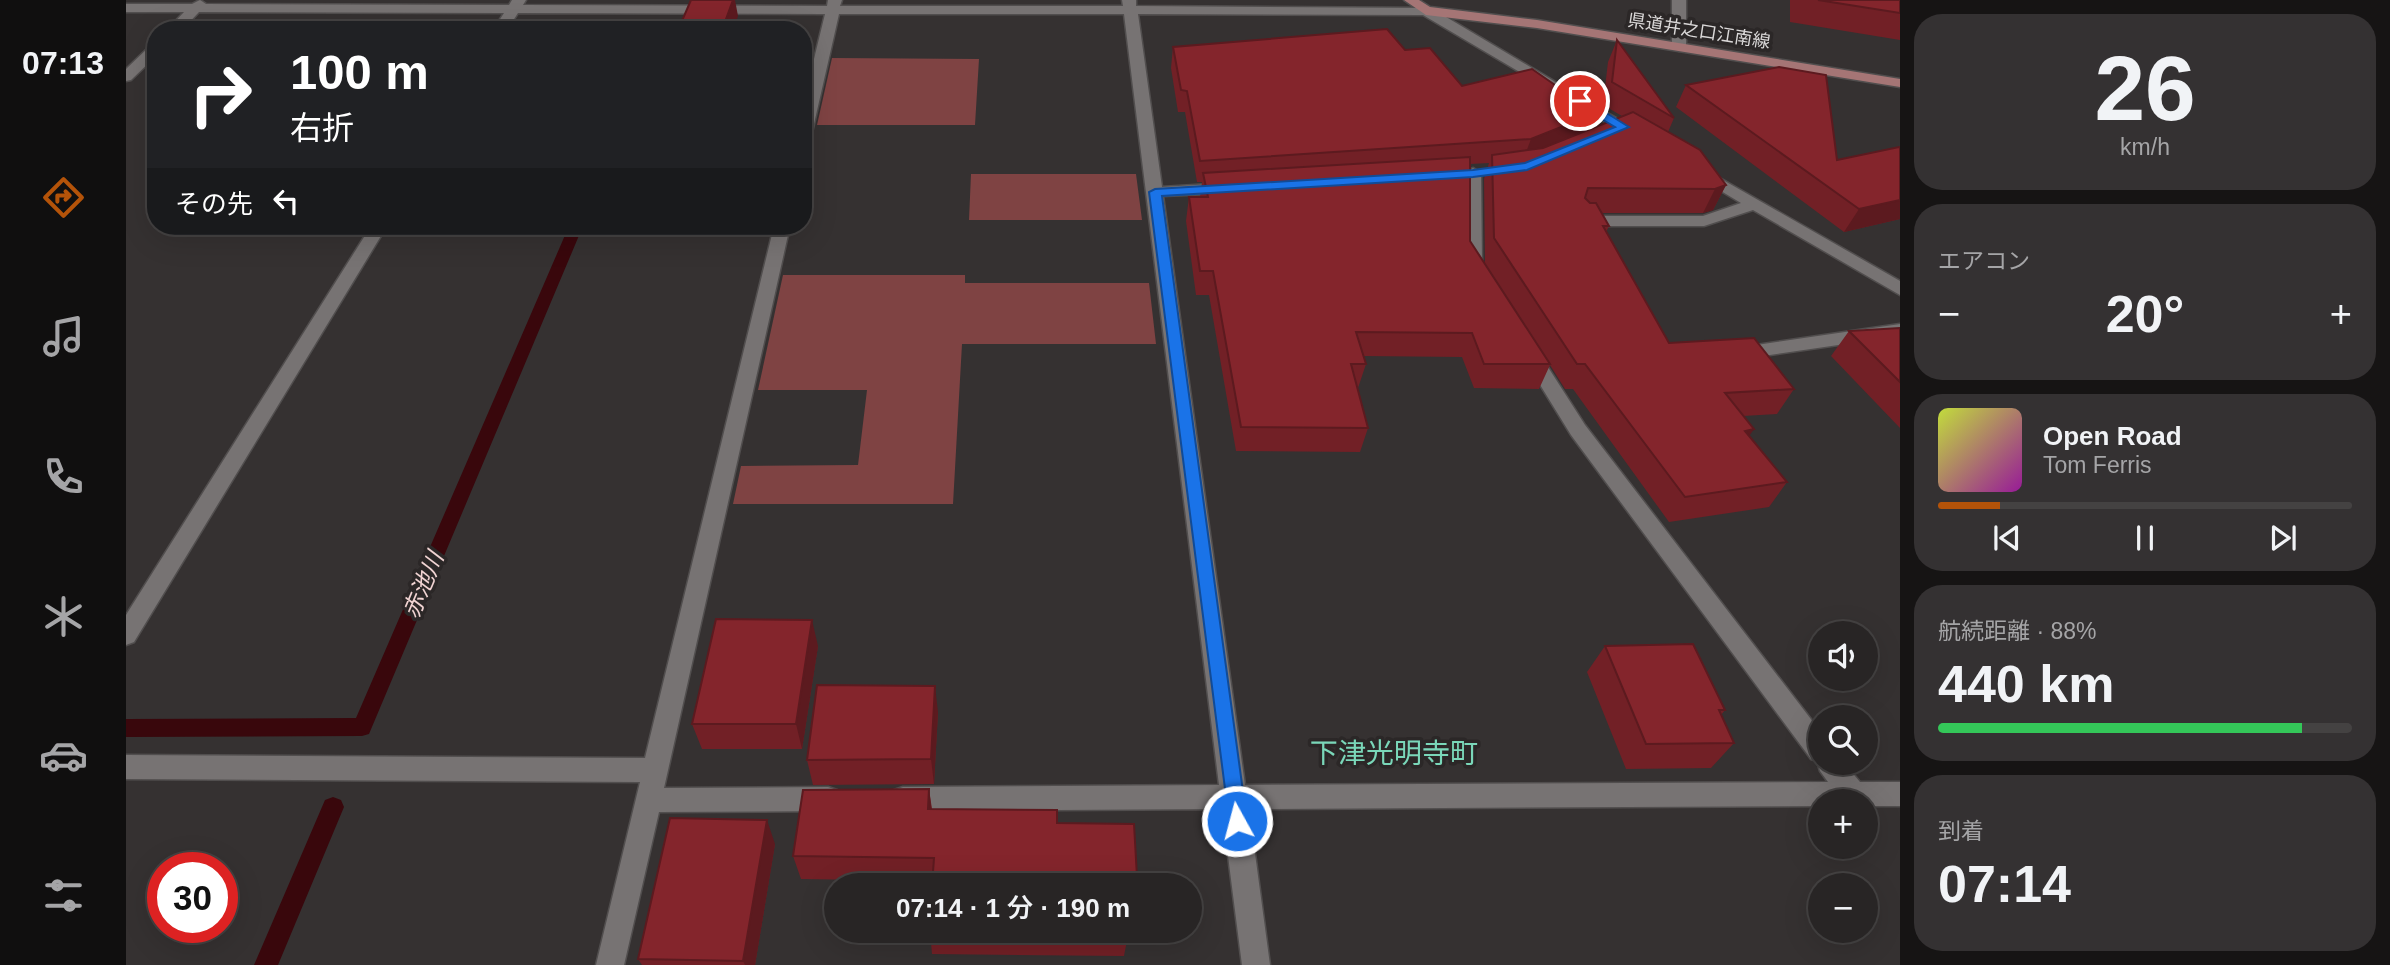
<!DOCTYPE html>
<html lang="ja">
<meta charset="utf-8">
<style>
:root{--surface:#282525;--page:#343132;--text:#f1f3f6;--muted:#a5a5a7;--line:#444242;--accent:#b45309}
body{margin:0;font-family:Helvetica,"Noto Sans JP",sans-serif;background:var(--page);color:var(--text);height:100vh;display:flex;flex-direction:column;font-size:26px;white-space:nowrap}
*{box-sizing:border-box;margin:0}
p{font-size:23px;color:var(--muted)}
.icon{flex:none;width:38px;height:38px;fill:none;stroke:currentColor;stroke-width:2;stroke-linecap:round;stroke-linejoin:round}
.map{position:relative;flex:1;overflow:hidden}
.side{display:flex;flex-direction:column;gap:14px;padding:14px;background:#161414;width:490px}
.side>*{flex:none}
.hud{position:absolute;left:21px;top:21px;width:665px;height:214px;border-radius:28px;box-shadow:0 7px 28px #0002,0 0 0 2px var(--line);background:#202124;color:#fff;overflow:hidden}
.fabs{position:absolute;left:1682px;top:621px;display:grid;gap:14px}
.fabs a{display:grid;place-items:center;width:70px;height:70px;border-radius:50%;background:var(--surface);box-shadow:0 7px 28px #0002,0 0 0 2px var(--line);font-size:35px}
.speed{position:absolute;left:21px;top:852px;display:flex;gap:14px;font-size:35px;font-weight:700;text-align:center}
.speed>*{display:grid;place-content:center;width:91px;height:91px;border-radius:50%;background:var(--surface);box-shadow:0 7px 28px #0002,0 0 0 2px var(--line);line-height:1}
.speed .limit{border:10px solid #d22;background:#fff;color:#111}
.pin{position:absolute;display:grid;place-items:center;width:60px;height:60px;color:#fff;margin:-30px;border:4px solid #fff;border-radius:50%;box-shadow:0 2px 7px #0007}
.me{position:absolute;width:77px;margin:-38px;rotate:353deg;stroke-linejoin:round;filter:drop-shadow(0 0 5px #0008)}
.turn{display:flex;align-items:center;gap:24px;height:147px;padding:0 28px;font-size:32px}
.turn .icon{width:91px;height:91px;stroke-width:2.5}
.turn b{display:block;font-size:49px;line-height:60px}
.then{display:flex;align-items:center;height:66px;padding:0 28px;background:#0003;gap:14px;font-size:26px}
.big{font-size:52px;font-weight:600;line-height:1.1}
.side .tile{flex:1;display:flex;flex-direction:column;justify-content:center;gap:10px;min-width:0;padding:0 24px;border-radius:28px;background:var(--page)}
.side .dial{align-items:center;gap:0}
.dial b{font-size:91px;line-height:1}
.song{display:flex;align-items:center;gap:21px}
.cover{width:84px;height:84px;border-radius:10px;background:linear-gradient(135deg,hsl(70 70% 55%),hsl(300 70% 35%))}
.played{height:7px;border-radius:4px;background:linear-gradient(90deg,var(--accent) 15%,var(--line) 15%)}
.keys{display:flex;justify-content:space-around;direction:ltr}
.heat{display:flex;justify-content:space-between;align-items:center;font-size:38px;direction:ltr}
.charge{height:10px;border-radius:5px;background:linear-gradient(90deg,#34c759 88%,var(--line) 0)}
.trip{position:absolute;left:698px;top:873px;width:378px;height:70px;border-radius:35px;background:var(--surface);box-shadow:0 7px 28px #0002,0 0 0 2px var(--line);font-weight:600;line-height:70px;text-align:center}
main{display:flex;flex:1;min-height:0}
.tabs{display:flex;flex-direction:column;width:126px;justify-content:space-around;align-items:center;background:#100f0f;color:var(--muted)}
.tabs .icon{width:49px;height:49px}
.tabs .on{color:var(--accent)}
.tabs b{font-size:32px;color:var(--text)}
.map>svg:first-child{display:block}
.green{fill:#7f4343}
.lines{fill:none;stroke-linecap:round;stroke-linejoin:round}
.stream{fill:#39070c;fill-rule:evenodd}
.minor-casing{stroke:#514e4e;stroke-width:3}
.major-casing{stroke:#514e4e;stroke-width:3}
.minor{fill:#777373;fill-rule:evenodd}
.major{fill:#a57575;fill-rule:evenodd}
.wall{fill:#722026;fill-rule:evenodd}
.shaded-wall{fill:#5c1a1f}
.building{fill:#84252c;stroke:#5c1a1f;stroke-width:2}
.route{fill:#1a73e8;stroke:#114b97;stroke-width:2}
.labels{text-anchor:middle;stroke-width:7;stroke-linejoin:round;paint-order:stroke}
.far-street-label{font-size:18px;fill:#dad8d8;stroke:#2b2727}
.water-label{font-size:23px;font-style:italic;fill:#f1d4d3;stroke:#2b2727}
.near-quarter-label{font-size:28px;fill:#7ad7b9;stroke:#2b2727}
</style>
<main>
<nav class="tabs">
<b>07:13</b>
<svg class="icon on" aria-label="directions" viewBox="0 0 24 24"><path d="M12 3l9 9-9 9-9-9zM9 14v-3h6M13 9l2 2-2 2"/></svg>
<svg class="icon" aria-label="music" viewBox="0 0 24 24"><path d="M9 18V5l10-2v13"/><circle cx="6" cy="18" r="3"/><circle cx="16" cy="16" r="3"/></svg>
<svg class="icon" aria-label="phone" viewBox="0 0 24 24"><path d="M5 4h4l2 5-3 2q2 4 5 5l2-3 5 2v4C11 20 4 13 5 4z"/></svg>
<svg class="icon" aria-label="climate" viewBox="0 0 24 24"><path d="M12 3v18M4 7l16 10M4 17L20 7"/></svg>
<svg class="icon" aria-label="car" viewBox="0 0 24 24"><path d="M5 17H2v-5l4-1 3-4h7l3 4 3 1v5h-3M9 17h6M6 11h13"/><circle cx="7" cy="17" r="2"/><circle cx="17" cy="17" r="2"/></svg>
<svg class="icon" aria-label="filters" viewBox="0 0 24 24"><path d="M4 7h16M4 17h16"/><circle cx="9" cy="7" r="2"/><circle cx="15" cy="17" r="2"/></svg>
</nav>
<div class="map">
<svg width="1774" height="965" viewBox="0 0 1774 965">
<rect width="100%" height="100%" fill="#353131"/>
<path class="green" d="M 706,58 L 853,59 L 849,125 L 691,125 Z
M 845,174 L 1010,174 L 1016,220 L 843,220 Z
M 657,275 L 839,275 L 839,283 L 1023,283 L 1030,344 L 836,344 L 827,504 L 607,504 L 615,466 L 732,465 L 741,390 L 632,390 Z"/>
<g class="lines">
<path class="stream" d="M 443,226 L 457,226 L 243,734 L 236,736 L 0,737 L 0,719 L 230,718 Z
M 207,797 L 215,800 L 218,807 L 152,965 L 128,965 L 199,800 Z"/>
<g class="minor-casing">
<path id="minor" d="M 74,0 L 80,4 L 383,5 L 386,0 L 400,0 L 397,5 L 701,6 L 702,0 L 716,0 L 714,6 L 997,6 L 996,0 L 1010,0 L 1010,6 L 1305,8 L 1517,134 L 1514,137 L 1504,137 L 1297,15 L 1012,14 L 1036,187 L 1102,183 L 1110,188 L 1102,193 L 1037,196 L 1119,785 L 1702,782 L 1694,771 L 1691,761 L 1685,759 L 1445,435 L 1395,354 L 1397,350 L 1411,350 L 1459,425 L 1694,731 L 1694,763 L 1718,763 L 1734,782 L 1774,782 L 1774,806 L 1740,806 L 1740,802 L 1694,802 L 1694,806 L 1123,809 L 1144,965 L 1116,965 L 1096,809 L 777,811 L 768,808 L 764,799 L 768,790 L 777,787 L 1093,785 L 998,14 L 713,14 L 685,137 L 677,142 L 677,104 L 699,14 L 392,13 L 381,30 L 367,30 L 378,13 L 73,12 L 56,30 L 41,30 L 58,12 L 0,12 L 0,4 L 66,4 Z
M 1546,0 L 1560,0 L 1560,47 L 1553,51 L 1546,47 Z
M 30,44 L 30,56 L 5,80 L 0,81 L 0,69 L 25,45 Z
M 1347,168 L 1355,173 L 1356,264 L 1361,271 L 1352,276 L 1346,275 L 1338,264 L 1339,173 Z
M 1576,168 L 1774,281 L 1774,295 L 1627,210 L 1578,226 L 1459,226 L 1451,221 L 1459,216 L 1577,216 L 1615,203 L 1570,176 L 1568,173 Z
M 245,226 L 261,226 L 8,642 L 0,645 L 0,615 Z
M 648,226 L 664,226 L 538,788 L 702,787 L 711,790 L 715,799 L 711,808 L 702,811 L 533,812 L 498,965 L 470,965 L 514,782 L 0,779 L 0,755 L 519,758 Z
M 1774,324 L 1774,336 L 1610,360 L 1603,358 L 1601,354 L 1603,350 L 1610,348 Z"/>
</g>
<g class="major-casing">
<path id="major" d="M 1278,0 L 1293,0 L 1304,7 L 1411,20 L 1774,79 L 1774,87 L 1411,28 L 1300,15 Z"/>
</g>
<use href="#minor" class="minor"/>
<use href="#major" class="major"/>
</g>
<path class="wall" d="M 1664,0 L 1774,0 L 1774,40 L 1664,22 Z
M 1491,40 L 1548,118 L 1542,132 L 1600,185 L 1587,210 L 1577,213 L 1476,213 L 1483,226 L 1480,232 L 1543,343 L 1668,389 L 1651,414 L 1617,416 L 1623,436 L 1661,482 L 1643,507 L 1543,522 L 1447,389 L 1439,389 L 1424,365 L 1413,389 L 1348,388 L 1336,357 L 1237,356 L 1240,364 L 1232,388 L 1242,428 L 1234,452 L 1110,451 L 1083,295 L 1070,295 L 1060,221 L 1063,197 L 1074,197 L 1076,182 L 1071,182 L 1059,112 L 1052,112 L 1045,68 L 1047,47 L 1279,50 L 1336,86 L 1466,128 L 1496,116 L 1477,105 L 1482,62 ZM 1363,163 L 1358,179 L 1359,263 L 1344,241 L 1344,164 Z
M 1560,85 L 1711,160 L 1774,148 L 1774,219 L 1718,232 L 1550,107 Z
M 1774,328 L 1774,428 L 1705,356 L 1723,331 Z
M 692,646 L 676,749 L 576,749 L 566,724 Z
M 1479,646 L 1599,710 L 1595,715 L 1608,743 L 1585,768 L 1500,769 L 1461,672 Z
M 812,712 L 808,784 L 687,785 L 681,760 Z
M 803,789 L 806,809 L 931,823 L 1011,877 L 1009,886 L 806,886 L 806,881 L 675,879 L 667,856 Z
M 649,844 L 629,965 L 516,965 L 512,959 Z
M 804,931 L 1002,935 L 998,956 L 806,954 Z"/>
<path class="shaded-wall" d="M 607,0 L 609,0 L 612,16 L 607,30 L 596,30 Z
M 1473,112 L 1464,133 L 1397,160 L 1405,139 Z
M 1600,185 L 1587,210 L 1577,213 L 1589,189 Z
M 1774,200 L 1774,219 L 1718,232 L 1733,209 Z
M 1628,429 L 1611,454 L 1619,431 Z
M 686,620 L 692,646 L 676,749 L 670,724 Z
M 809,686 L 812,712 L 808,784 L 805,759 Z
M 803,789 L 806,813 L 802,809 Z
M 641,820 L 649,844 L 629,965 L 619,965 L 617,961 Z"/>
<path class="building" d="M 565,0 L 607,0 L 596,30 L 552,30 Z
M 1692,0 L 1774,0 L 1774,13 Z
M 1261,29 L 1279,50 L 1304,48 L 1336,86 L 1406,69 L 1429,85 L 1433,84 L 1473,112 L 1405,139 L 1074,161 L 1061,91 L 1055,90 L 1047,47 Z
M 1491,40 L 1548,118 L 1486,82 Z
M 1653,67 L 1700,75 L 1711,160 L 1773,147 L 1774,148 L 1774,200 L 1733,209 L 1560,85 Z
M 1507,112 L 1574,150 L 1600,185 L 1589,189 L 1462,188 L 1459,198 L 1464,203 L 1470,203 L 1483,226 L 1477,226 L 1543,343 L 1628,338 L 1668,389 L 1599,393 L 1628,429 L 1619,431 L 1661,482 L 1559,497 L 1459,364 L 1451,364 L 1368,238 L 1366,155 L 1417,148 Z
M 1344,157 L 1344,241 L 1424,364 L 1358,364 L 1346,333 L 1230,332 L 1240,364 L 1225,364 L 1242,428 L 1115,427 L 1087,271 L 1074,271 L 1063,197 L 1082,197 L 1077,173 Z
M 1774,328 L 1774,382 L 1723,331 Z
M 590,619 L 686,620 L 670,724 L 566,724 Z
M 1567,644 L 1599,710 L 1593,710 L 1608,743 L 1520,744 L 1479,646 Z
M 691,685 L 809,686 L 805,759 L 681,760 Z
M 803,789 L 802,809 L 931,810 L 931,823 L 1008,824 L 1011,877 L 1000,876 L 1000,886 L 806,886 L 808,858 L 667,856 L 677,790 Z
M 544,818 L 641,820 L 617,961 L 512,959 Z
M 804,931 L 1002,931 L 1002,935 L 804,932 Z"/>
<path class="route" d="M 1450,99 L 1458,99 L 1503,127 L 1401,170 L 1347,177 L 1036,196 L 1121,821 L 1118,828 L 1111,831 L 1104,828 L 1023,192 L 1029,189 L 1347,170 L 1399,163 L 1489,127 L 1450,104 Z"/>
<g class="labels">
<g class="far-street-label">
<text transform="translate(1573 31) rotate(9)" y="6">県道井之口江南線</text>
</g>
<g class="water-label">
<text transform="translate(297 585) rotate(-67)" y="8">赤池川</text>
</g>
<g class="near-quarter-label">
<text x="1268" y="763">下津光明寺町</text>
</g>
</g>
</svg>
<div class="fabs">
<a><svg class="icon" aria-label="sound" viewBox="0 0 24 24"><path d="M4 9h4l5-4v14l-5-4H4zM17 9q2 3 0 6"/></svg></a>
<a><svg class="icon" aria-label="search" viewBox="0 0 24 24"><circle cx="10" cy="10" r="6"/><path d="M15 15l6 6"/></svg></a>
<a>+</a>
<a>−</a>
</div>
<div class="speed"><div class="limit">30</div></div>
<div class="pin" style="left:1454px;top:101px;background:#d93025"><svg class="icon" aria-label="arrive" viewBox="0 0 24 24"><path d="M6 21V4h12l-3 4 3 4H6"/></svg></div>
<svg class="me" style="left:1111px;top:821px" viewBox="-20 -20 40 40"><circle r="17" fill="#1a73e8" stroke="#fff" stroke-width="3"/><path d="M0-11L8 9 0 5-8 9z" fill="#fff"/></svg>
<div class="trip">07:14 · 1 分 · 190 m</div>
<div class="hud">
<div class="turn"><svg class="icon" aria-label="right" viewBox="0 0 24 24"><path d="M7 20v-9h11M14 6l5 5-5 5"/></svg><div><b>100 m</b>右折</div></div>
<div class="then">その先<svg class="icon" aria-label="left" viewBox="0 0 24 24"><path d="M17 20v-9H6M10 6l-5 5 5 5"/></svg></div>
</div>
</div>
<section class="side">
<div class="tile dial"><b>26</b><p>km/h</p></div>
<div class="tile"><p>エアコン</p>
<div class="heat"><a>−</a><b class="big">20°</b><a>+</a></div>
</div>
<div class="tile">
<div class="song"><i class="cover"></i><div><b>Open Road</b><p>Tom Ferris</p></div></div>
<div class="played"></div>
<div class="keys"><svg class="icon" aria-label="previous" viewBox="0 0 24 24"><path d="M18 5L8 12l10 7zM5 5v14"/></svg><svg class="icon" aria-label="pause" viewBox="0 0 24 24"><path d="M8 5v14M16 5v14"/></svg><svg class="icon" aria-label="next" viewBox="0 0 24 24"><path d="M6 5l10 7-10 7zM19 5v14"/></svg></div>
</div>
<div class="tile"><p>航続距離 · 88%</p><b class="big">440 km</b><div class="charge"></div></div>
<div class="tile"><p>到着</p><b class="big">07:14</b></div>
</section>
</main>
